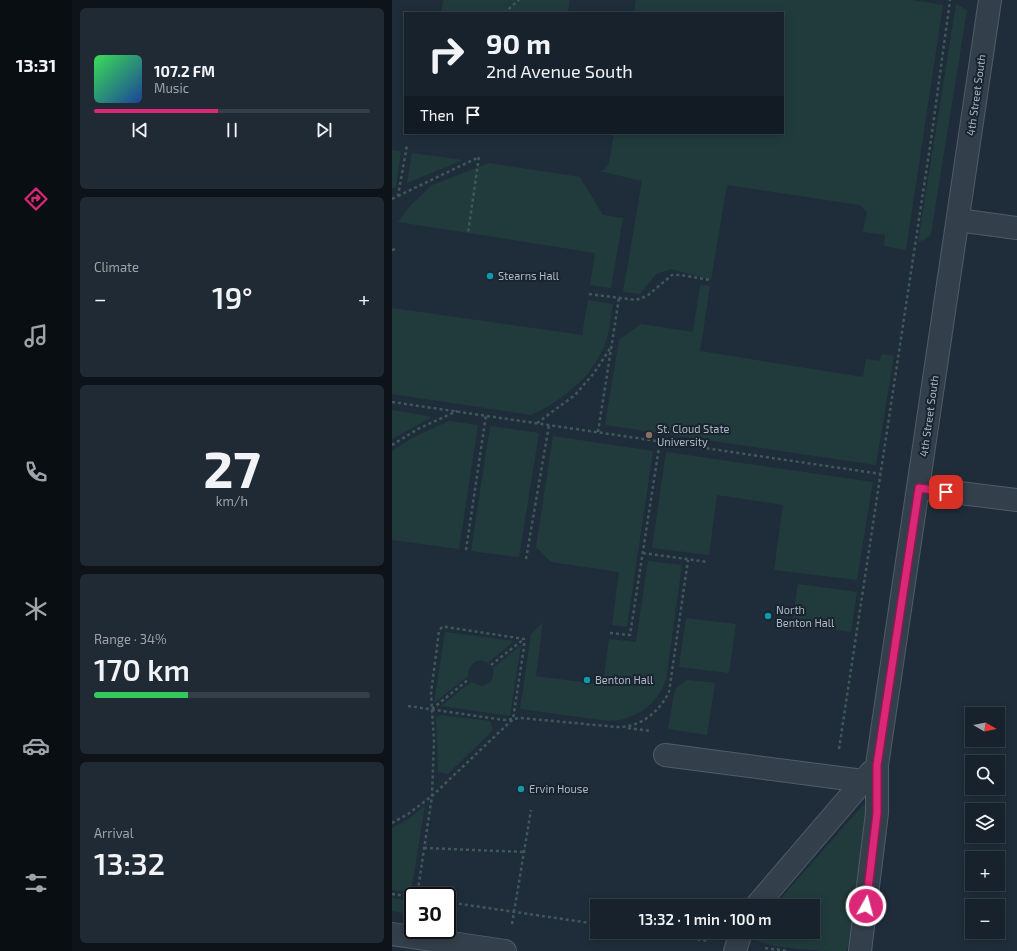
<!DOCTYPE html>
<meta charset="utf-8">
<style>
:root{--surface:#17222c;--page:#202a34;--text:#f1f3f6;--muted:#9ea4a9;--line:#363f48;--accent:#db2777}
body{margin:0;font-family:"Exo 2",sans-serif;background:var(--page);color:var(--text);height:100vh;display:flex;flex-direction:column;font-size:15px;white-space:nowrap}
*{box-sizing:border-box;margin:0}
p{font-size:13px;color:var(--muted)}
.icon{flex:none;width:22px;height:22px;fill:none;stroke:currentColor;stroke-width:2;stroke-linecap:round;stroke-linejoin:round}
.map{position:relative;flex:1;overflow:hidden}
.panel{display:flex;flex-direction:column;gap:8px;padding:8px;background:#0d1318;width:320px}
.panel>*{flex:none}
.top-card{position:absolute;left:12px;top:12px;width:380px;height:122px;border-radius:0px;box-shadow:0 2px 10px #0003,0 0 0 1px var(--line);background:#17222c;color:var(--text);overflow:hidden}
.needle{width:26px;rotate:99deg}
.fabs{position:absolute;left:573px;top:707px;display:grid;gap:8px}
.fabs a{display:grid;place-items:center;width:40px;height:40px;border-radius:0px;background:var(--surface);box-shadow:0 2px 10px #0003,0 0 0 1px var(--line);font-size:20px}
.speed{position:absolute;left:12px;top:887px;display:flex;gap:8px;font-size:20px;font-weight:700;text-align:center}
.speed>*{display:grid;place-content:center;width:52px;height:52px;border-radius:50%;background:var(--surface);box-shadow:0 2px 10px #0003,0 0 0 1px var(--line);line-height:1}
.speed .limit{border:2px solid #111;border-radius:6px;background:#fff;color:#111}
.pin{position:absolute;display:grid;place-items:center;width:34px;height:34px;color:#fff;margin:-17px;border-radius:8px;box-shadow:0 2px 6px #0006}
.me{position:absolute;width:44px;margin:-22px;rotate:7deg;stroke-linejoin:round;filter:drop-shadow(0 0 3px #0008)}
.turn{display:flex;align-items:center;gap:14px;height:84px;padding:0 16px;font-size:18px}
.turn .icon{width:52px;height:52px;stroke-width:2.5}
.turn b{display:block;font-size:28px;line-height:34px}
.then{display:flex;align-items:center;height:38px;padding:0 16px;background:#0003;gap:8px;font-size:15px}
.big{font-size:30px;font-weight:600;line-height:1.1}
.panel .tile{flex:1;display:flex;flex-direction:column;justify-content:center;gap:6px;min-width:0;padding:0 14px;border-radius:6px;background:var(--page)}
.panel .dial{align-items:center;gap:0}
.dial b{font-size:52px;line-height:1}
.song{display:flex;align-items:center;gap:12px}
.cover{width:48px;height:48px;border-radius:6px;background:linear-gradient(135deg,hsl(130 70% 55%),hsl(220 70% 35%))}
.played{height:4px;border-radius:2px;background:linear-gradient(90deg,var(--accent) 45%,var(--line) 45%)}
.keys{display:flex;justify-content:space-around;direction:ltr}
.heat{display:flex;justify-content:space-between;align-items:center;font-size:22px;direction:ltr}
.charge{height:6px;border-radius:3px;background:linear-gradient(90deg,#34c759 34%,var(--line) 0)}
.trip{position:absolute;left:198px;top:899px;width:230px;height:40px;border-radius:0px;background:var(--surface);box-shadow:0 2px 10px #0003,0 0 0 1px var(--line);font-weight:600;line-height:40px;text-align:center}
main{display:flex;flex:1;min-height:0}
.dock{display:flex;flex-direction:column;width:72px;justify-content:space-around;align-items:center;background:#090e12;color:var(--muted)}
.dock .icon{width:28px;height:28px}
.dock .selected{color:var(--accent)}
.dock b{font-size:18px;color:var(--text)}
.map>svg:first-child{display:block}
.green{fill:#213b3c}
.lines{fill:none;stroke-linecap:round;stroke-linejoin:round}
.minor-casing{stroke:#515c69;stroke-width:24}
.path{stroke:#3f5859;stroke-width:2.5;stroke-dasharray:3 3;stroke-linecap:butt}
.minor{stroke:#333f4b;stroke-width:22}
.route-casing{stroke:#8e194d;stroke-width:10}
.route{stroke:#db2777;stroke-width:7}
.culture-dot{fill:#0f9aa8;stroke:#19242f;stroke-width:1.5}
.education-dot{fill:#8d6e63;stroke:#19242f;stroke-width:1.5}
.labels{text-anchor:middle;stroke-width:4;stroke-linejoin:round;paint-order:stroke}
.street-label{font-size:11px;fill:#aeb9c7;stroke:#19242f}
.poi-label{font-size:11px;fill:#aeb9c7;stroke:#19242f;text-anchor:start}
</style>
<main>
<nav class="dock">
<b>13:31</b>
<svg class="icon selected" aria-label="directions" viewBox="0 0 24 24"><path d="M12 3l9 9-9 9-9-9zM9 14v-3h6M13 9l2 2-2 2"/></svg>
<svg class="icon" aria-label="music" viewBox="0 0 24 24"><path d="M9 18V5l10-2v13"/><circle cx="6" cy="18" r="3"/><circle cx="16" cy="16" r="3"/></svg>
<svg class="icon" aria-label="phone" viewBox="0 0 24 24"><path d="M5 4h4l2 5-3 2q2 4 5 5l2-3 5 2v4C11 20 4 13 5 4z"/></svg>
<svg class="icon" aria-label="climate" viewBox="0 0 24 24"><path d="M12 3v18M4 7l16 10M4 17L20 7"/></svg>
<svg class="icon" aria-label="car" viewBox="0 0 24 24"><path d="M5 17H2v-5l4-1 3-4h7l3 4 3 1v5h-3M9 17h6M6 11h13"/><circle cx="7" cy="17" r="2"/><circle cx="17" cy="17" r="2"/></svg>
<svg class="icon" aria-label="filters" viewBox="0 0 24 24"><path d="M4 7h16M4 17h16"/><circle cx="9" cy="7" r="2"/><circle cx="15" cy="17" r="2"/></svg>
</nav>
<section class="panel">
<div class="tile">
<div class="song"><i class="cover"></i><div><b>107.2 FM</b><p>Music</p></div></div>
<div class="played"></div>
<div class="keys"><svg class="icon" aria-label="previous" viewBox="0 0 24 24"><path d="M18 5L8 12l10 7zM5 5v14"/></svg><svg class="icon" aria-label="pause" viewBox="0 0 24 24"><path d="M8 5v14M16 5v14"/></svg><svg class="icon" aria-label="next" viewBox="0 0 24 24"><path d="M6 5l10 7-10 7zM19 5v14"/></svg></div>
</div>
<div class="tile"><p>Climate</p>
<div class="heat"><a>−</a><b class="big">19°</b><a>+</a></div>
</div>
<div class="tile dial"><b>27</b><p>km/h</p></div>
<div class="tile"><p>Range · 34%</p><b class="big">170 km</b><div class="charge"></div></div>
<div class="tile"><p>Arrival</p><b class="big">13:32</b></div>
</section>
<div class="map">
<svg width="625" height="951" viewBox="0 0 625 951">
<rect width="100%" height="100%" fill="#1f2d3b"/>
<path class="green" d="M 51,0 L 178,0 L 176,13 L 49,13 Z
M 244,0 L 520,0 L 551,5 L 514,250 L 492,246 L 493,235 L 471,232 L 475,212 L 468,205 L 335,185 L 319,280 L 279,269 L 264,274 L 248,294 L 231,292 L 250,181 L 207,171 L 212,170 L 217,163 L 222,133 L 391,133 L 391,13 L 242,13 Z
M 564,4 L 575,10 L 539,234 L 534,239 L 526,242 Z
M 0,150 L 9,151 L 4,187 L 0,189 Z
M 20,153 L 71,160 L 15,183 Z
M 97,163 L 188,177 L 211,215 L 231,218 L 219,288 L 198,285 L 203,253 L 6,222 L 18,206 L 40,185 Z
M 308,285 L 318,286 L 308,351 L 471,377 L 474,359 L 487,361 L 490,354 L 502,356 L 484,465 L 213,425 L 227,340 L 249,324 L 301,332 Z
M 196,300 L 221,304 C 219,316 218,329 214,341 C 203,375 170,401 139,415 L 0,394 L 0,308 L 190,335 Z
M 0,410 L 40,417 L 0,439 Z
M 57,421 L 86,425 L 67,549 L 0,540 L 0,451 L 20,438 Z
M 98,426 L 147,433 L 127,557 L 79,551 Z
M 161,436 L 261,451 L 235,627 L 220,625 L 227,572 L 159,562 L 144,547 Z
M 274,452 L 481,482 L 465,580 L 382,570 L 391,505 L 325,495 L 317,555 L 260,548 Z
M 256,561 L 290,565 L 274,680 C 265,705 242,721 216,721 L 128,709 L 139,634 L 151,622 L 144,676 L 211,685 L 217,639 L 244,642 Z
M 406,584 L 465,592 L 459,632 L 400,623 Z
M 294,618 L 344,624 L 337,673 L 287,667 Z
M 53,632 L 122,641 L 96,663 C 85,656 76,665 76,676 L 42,703 Z
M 129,645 L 118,716 L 49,706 L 79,682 L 89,686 C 98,685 103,678 101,668 Z
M 295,680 L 323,683 L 315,735 L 276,729 L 283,689 Z
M 48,715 L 98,721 L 101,730 L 56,774 L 46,772 L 44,718 Z
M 33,805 L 19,892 L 0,890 L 0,828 L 18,818 Z
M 471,805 L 477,807 L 460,940 L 454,951 C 429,951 384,950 361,939 L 364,932 L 421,932 L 421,906 L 382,906 Z
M 0,898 L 18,901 L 16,914 L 0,911 Z"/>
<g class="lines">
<g class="minor-casing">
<path id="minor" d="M 566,220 L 625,228
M 527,488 L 625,500
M 273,755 L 471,781
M 364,906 L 479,772
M 0,934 L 113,951
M 343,951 L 349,932
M 468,951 L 485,813 L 485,765 L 598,0"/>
</g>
<path class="path" d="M 112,13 L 127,0
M 6,196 L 87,157 L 76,233
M 0,199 L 6,196 L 15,145
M 0,250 L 4,249
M 197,294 L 244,300 L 255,296 L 280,275 L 289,275 L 319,280
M 0,402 L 489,474
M 145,423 L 183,395 L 202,373 L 219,347
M 206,432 L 227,298
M 0,445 L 26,429 L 65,411
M 74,550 L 94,415
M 251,553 L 316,562
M 134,559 L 157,425
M 218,633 L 238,635 L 268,441
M 99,665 L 132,639
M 16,706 L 112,720 L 129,718 L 225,727 C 248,728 267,712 277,692 L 296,560
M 40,709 L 77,679
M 236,728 L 259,731
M 447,749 L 540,133 L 558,0
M 0,823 L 16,814 L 40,796 L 121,719 L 132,647 L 132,639 L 54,627 L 50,627 L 47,631 L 39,693 L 42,741 L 40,796 L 25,896
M 32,848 L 132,852
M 0,894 L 21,897
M 55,902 L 205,924
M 120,924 L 139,810
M 258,932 L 317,941
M 373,948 L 396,951"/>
<use href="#minor" class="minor"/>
</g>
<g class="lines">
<g class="route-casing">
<path id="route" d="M 474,906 L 485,813 L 485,765 L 527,488 L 554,492"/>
</g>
<use href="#route" class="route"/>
</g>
<g class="culture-dot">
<circle cx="98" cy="276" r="4"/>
<circle cx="376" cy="616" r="4"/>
<circle cx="195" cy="680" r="4"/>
<circle cx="129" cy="789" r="4"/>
</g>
<circle class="education-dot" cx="257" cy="435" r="4"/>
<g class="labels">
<g class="street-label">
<text transform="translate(584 95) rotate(-82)" y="4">4th Street South</text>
<text transform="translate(537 416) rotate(-82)" y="4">4th Street South</text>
</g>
<g class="poi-label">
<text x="106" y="280">Stearns Hall</text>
<text x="265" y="433">St. Cloud State<tspan x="265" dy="13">University</tspan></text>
<text x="384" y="614">North<tspan x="384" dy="13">Benton Hall</tspan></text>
<text x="203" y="684">Benton Hall</text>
<text x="137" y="793">Ervin House</text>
</g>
</g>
</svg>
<div class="fabs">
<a><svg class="needle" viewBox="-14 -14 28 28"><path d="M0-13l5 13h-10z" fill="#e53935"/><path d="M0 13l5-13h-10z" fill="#9ea4a9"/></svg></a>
<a><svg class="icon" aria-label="search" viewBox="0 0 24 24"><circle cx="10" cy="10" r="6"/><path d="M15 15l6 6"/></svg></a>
<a><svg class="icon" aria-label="layers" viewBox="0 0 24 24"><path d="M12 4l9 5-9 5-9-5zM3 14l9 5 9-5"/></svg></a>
<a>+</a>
<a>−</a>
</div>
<div class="speed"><div class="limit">30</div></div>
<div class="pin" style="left:554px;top:492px;background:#d93025"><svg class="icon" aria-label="arrive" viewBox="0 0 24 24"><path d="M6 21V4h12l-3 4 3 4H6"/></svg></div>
<svg class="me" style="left:474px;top:906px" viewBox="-20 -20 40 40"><circle r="17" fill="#db2777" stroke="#fff" stroke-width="3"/><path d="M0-11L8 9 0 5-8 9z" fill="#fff"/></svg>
<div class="trip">13:32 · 1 min · 100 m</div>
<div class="top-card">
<div class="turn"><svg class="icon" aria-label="right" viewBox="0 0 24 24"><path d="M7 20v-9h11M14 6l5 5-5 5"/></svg><div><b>90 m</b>2nd Avenue South</div></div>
<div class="then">Then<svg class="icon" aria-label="arrive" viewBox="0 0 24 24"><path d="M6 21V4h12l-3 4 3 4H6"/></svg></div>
</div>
</div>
</main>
